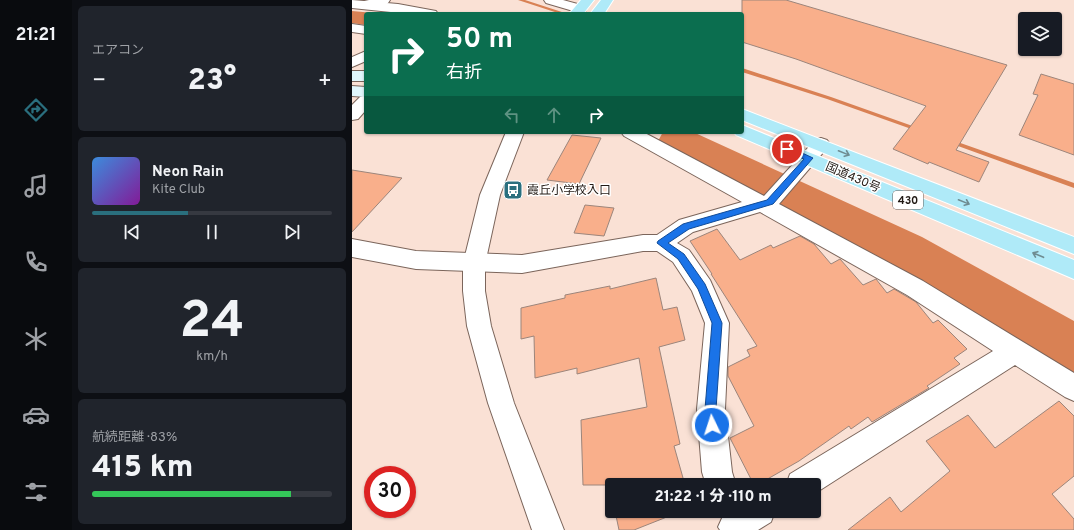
<!DOCTYPE html>
<html lang="ja">
<meta charset="utf-8">
<style>
:root{--surface:#171b24;--page:#20242c;--text:#f1f3f6;--muted:#9ea1a6;--line:#363941;--accent:#2a6f7e}
body{margin:0;font-family:Overpass,"Noto Sans JP",sans-serif;background:var(--page);color:var(--text);height:100vh;display:flex;flex-direction:column;font-size:15px;white-space:nowrap}
*{box-sizing:border-box;margin:0}
p{font-size:13px;color:var(--muted)}
.icon{flex:none;width:22px;height:22px;fill:none;stroke:currentColor;stroke-width:2;stroke-linecap:round;stroke-linejoin:round}
.map{position:relative;flex:1;overflow:hidden}
.drawer{display:flex;flex-direction:column;gap:6px;padding:6px;background:#0d0f14;width:280px}
.drawer>*{flex:none}
.banner{position:absolute;left:12px;top:12px;width:380px;height:122px;border-radius:4px;box-shadow:0 1px 3px #0004;background:#0b6e4f;color:#fff;overflow:hidden}
.tools{position:absolute;left:666px;top:12px;display:grid;gap:8px}
.tools a{display:grid;place-items:center;width:44px;height:44px;border-radius:4px;background:var(--surface);box-shadow:0 1px 3px #0004;font-size:20px}
.speed{position:absolute;left:12px;top:466px;display:flex;gap:8px;font-size:20px;font-weight:700;text-align:center}
.speed>*{display:grid;place-content:center;width:52px;height:52px;border-radius:50%;background:var(--surface);box-shadow:0 1px 3px #0004;line-height:1}
.speed .limit{border:6px solid #d22;background:#fff;color:#111}
.pin{position:absolute;display:grid;place-items:center;width:34px;height:34px;color:#fff;margin:-17px;border:2px solid #fff;border-radius:50%;box-shadow:0 1px 4px #0007}
.me{position:absolute;width:44px;margin:-22px;rotate:356deg;stroke-linejoin:round;filter:drop-shadow(0 0 3px #0008)}
.turn{display:flex;align-items:center;gap:14px;height:84px;padding:0 16px;font-size:18px}
.turn .icon{width:52px;height:52px;stroke-width:2.5}
.turn b{display:block;font-size:28px;line-height:34px}
.lanes{display:flex;align-items:center;height:38px;padding:0 16px;background:#0003;justify-content:center;gap:20px;direction:ltr}
.lanes .off{opacity:.35}
.big{font-size:30px;font-weight:800;line-height:1.1}
.drawer .widget{flex:1;display:flex;flex-direction:column;justify-content:center;gap:6px;min-width:0;padding:0 14px;border-radius:6px;background:var(--page)}
.drawer .dial{align-items:center;gap:0}
.dial b{font-size:52px;line-height:1}
.song{display:flex;align-items:center;gap:12px}
.cover{width:48px;height:48px;border-radius:6px;background:linear-gradient(135deg,hsl(210 70% 55%),hsl(290 70% 35%))}
.played{height:4px;border-radius:2px;background:linear-gradient(90deg,var(--accent) 40%,var(--line) 40%)}
.keys{display:flex;justify-content:space-around;direction:ltr}
.heat{display:flex;justify-content:space-between;align-items:center;font-size:22px;direction:ltr}
.charge{height:6px;border-radius:3px;background:linear-gradient(90deg,#34c759 83%,var(--line) 0)}
.trip{position:absolute;left:253px;top:478px;width:216px;height:40px;border-radius:4px;background:var(--surface);box-shadow:0 1px 3px #0004;font-weight:800;line-height:40px;text-align:center}
main{display:flex;flex:1;min-height:0}
.tab-bar{display:flex;flex-direction:column;width:72px;justify-content:space-around;align-items:center;background:#090b0e;color:var(--muted)}
.tab-bar .icon{width:28px;height:28px}
.tab-bar .on{color:var(--accent)}
.tab-bar b{font-size:18px;color:var(--text)}
.map>svg:first-child{display:block}
.water{fill:#d98154}
.lines{fill:none;stroke-linecap:round;stroke-linejoin:round}
.stream{fill:#d98154;fill-rule:evenodd}
.river{fill:#d98154;fill-rule:evenodd}
.building{fill:#f9af8b;stroke:#9c857b}
.minor-casing{stroke:#7b655b;stroke-width:2}
.tertiary-casing{stroke:#7b655b;stroke-width:2}
.secondary-casing{stroke:#7b655b;stroke-width:2}
.trunk-casing{stroke:#fff;stroke-width:2}
.minor{fill:#fff;fill-rule:evenodd}
.tertiary{fill:#fff;fill-rule:evenodd}
.secondary{fill:#e1f7fc;fill-rule:evenodd}
.trunk{fill:#afeaf8;fill-rule:evenodd}
.oneway{stroke:#6f8c91}
.route{fill:#1a73e8;stroke:#114b97}
.labels{text-anchor:middle;stroke-width:3;stroke-linejoin:round;paint-order:stroke}
.shield{fill:#fff;stroke:#645e5a;stroke-width:1}
.shield-label{font-size:11px;font-weight:bold;fill:#211914}
.street-label{font-size:12px;fill:#211914;stroke:#fff}
.poi-label{font-size:12px;fill:#211914;stroke:#fff;text-anchor:start}
</style>
<main>
<nav class="tab-bar">
<b>21:21</b>
<svg class="icon on" aria-label="directions" viewBox="0 0 24 24"><path d="M12 3l9 9-9 9-9-9zM9 14v-3h6M13 9l2 2-2 2"/></svg>
<svg class="icon" aria-label="music" viewBox="0 0 24 24"><path d="M9 18V5l10-2v13"/><circle cx="6" cy="18" r="3"/><circle cx="16" cy="16" r="3"/></svg>
<svg class="icon" aria-label="phone" viewBox="0 0 24 24"><path d="M5 4h4l2 5-3 2q2 4 5 5l2-3 5 2v4C11 20 4 13 5 4z"/></svg>
<svg class="icon" aria-label="climate" viewBox="0 0 24 24"><path d="M12 3v18M4 7l16 10M4 17L20 7"/></svg>
<svg class="icon" aria-label="car" viewBox="0 0 24 24"><path d="M5 17H2v-5l4-1 3-4h7l3 4 3 1v5h-3M9 17h6M6 11h13"/><circle cx="7" cy="17" r="2"/><circle cx="17" cy="17" r="2"/></svg>
<svg class="icon" aria-label="filters" viewBox="0 0 24 24"><path d="M4 7h16M4 17h16"/><circle cx="9" cy="7" r="2"/><circle cx="15" cy="17" r="2"/></svg>
</nav>
<section class="drawer">
<div class="widget"><p>エアコン</p>
<div class="heat"><a>−</a><b class="big">23°</b><a>+</a></div>
</div>
<div class="widget">
<div class="song"><i class="cover"></i><div><b>Neon Rain</b><p>Kite Club</p></div></div>
<div class="played"></div>
<div class="keys"><svg class="icon" aria-label="previous" viewBox="0 0 24 24"><path d="M18 5L8 12l10 7zM5 5v14"/></svg><svg class="icon" aria-label="pause" viewBox="0 0 24 24"><path d="M8 5v14M16 5v14"/></svg><svg class="icon" aria-label="next" viewBox="0 0 24 24"><path d="M6 5l10 7-10 7zM19 5v14"/></svg></div>
</div>
<div class="widget dial"><b>24</b><p>km/h</p></div>
<div class="widget"><p>航続距離 · 83%</p><b class="big">415 km</b><div class="charge"></div></div>
</section>
<div class="map">
<svg width="722" height="530" viewBox="0 0 722 530">
<rect width="100%" height="100%" fill="#fae1d5"/>
<path class="water" d="M 0,11 L 33,14 L 14,14 L 14,25 L 0,23 Z"/>
<g class="lines">
<path class="stream" d="M 166,0 L 173,0 L 216,14 L 209,14 Z
M 390,68 L 479,97 L 569,129 L 570,130 L 569,131 L 565,131 L 475,99 L 390,72 Z
M 597,139 L 722,183 L 722,188 L 595,142 L 594,141 Z"/>
<path class="river" d="M 311,132 L 341,132 L 570,237 L 722,321 L 722,379 L 701,371 L 534,265 L 312,150 L 306,141 Z"/>
</g>
<path class="building" d="M 390,0 L 434,0 L 655,65 L 604,150 L 637,162 L 627,182 L 577,162 L 576,164 L 541,149 L 574,106 L 444,59 L 390,42 Z
M 689,74 L 722,84 L 722,155 L 667,135 L 686,95 L 681,94 Z
M 220,135 L 249,138 L 227,184 L 195,180 Z
M 0,170 L 50,178 L 0,232 Z
M 233,205 L 262,208 L 252,236 L 222,233 Z
M 365,229 L 388,260 L 419,245 L 421,248 L 448,236 L 462,244 L 479,264 L 488,259 L 511,285 L 524,279 L 535,293 L 542,289 L 564,302 L 581,323 L 586,320 L 615,349 L 602,358 L 608,364 L 575,386 L 577,388 L 520,422 L 516,417 L 499,429 L 497,426 L 447,461 L 405,485 L 402,485 L 378,438 L 402,426 L 376,376 L 376,367 L 398,356 L 395,350 L 405,346 L 359,274 L 360,274 L 338,241 Z
M 304,278 L 311,310 L 325,307 L 333,340 L 307,347 L 328,444 L 322,446 L 333,485 L 260,485 L 260,492 L 259,485 L 231,485 L 229,420 L 295,407 L 287,358 L 225,374 L 225,368 L 183,378 L 182,336 L 169,339 L 169,308 L 213,298 L 213,295 L 258,286 L 258,289 Z
M 707,401 L 722,416 L 722,476 L 700,494 L 722,519 L 722,530 L 496,530 L 538,497 L 549,512 L 598,471 L 574,441 L 616,415 L 643,448 Z
M 263,511 L 330,511 L 282,530 L 267,530 Z"/>
<g class="lines">
<g class="minor-casing">
<path id="minor" d="M 17,0 L 38,0 L 36,3 L 12,9 L 8,8 L 6,5 L 8,2 Z
M 192,0 L 211,0 L 233,6 L 234,9 L 233,12 L 228,13 L 194,3 Z
M 0,24 L 14,26 L 14,34 L 0,32 Z
M 14,51 L 14,61 L 0,67 L 0,57 Z
M 14,95 L 14,110 L 6,119 L 0,120 L 0,105 L 8,97 Z
M 269,132 L 291,132 L 412,196 L 463,140 L 469,138 L 475,140 L 478,144 L 475,148 L 427,204 L 571,281 L 722,373 L 722,401 L 713,397 L 663,365 L 462,494 L 462,485 L 434,485 L 438,474 L 641,351 L 555,295 L 408,212 L 341,232 L 325,243 L 337,250 L 358,280 L 377,323 L 373,409 L 380,472 L 384,485 L 354,485 L 350,472 L 345,409 L 353,323 L 340,291 L 321,262 L 305,251 L 291,251 L 170,273 L 64,269 L 0,257 L 0,239 L 64,251 L 170,255 L 291,235 L 305,235 L 327,220 L 390,202 L 272,136 Z
M 379,511 L 423,511 L 419,522 L 406,530 L 368,530 L 366,527 L 371,516 Z"/>
</g>
<g class="tertiary-casing">
<path id="tertiary" d="M 0,0 L 46,4 L 84,11 L 86,14 L 58,14 L 0,8 Z
M 154,132 L 172,132 L 148,195 L 133,264 L 133,291 L 139,326 L 162,403 L 212,530 L 180,530 L 136,403 L 115,326 L 111,291 L 111,264 L 128,195 Z"/>
</g>
<g class="secondary-casing">
<path id="secondary" d="M 0,71 L 14,71 L 14,81 L 0,81 Z
M 0,86 L 14,87 L 14,97 L 0,96 Z"/>
</g>
<g class="trunk-casing">
<path id="trunk" d="M 229,0 L 242,0 L 231,14 L 217,14 Z
M 249,0 L 261,0 L 252,14 L 238,14 Z
M 390,109 L 722,237 L 722,254 L 390,120 Z
M 390,125 L 722,260 L 722,279 L 384,135 L 382,132 L 390,132 Z"/>
</g>
<use href="#minor" class="minor"/>
<use href="#tertiary" class="tertiary"/>
<use href="#secondary" class="secondary"/>
<use href="#trunk" class="trunk"/>
</g>
<defs><path id="oneway-shaft" d="M-6 0H5M1.5-3L5.5 0L1.5 3" fill="none" stroke-width="1.6" stroke-linecap="round" stroke-linejoin="round"/></defs>
<g class="oneway">
<use href="#oneway-shaft" transform="translate(492 153) rotate(22)"/>
<use href="#oneway-shaft" transform="translate(612 202) rotate(22)"/>
<use href="#oneway-shaft" transform="translate(686 255) rotate(-157)"/>
</g>
<path class="route" d="M 435,146 L 461,158 L 421,204 L 337,229 L 316,243 L 332,254 L 353,284 L 370,323 L 364,409 L 366,425 L 364,429 L 360,431 L 356,429 L 353,409 L 360,323 L 346,289 L 326,259 L 305,243 L 306,241 L 331,224 L 415,200 L 452,159 L 432,151 L 432,147 Z"/>
<defs>
<g id="bus-square" transform="scale(1)"><rect x="-9" y="-9" width="18" height="18" rx="4" fill="#2a6f7e" stroke="#fff"/><path d="M-5-6H5V4H4V6H2V4H-2V6H-4V4H-5ZM-3.5-4V0h7V-4ZM-3.5 1.2v1.5H-2V1.2ZM2 1.2v1.5H3.5V1.2Z" fill="#fff"/></g>
</defs>
<g fill-rule="evenodd">
<use href="#bus-square" x="161" y="190"/>
</g>
<g class="labels">
<rect class="shield" x="541" y="191" width="30" height="18" rx="3"/>
<g class="shield-label">
<text x="556" y="204">430</text>
</g>
<g class="street-label">
<text transform="translate(501 177) rotate(23)" y="4">国道430号</text>
</g>
<g class="poi-label">
<text x="175" y="194">霞丘小学校入口</text>
</g>
</g>
</svg>
<div class="tools">
<a><svg class="icon" aria-label="layers" viewBox="0 0 24 24"><path d="M12 4l9 5-9 5-9-5zM3 14l9 5 9-5"/></svg></a>
</div>
<div class="speed"><div class="limit">30</div></div>
<div class="pin" style="left:435px;top:149px;background:#d93025"><svg class="icon" aria-label="arrive" viewBox="0 0 24 24"><path d="M6 21V4h12l-3 4 3 4H6"/></svg></div>
<svg class="me" style="left:360px;top:425px" viewBox="-20 -20 40 40"><circle r="17" fill="#1a73e8" stroke="#fff" stroke-width="3"/><path d="M0-11L8 9 0 5-8 9z" fill="#fff"/></svg>
<div class="trip">21:22 · 1 分 · 110 m</div>
<div class="banner">
<div class="turn"><svg class="icon" aria-label="right" viewBox="0 0 24 24"><path d="M7 20v-9h11M14 6l5 5-5 5"/></svg><div><b>50 m</b>右折</div></div>
<div class="lanes"><svg class="icon off" aria-label="left" viewBox="0 0 24 24"><path d="M17 20v-9H6M10 6l-5 5 5 5"/></svg><svg class="icon off" aria-label="ahead" viewBox="0 0 24 24"><path d="M12 20V5M6 11l6-6 6 6"/></svg><svg class="icon" aria-label="right" viewBox="0 0 24 24"><path d="M7 20v-9h11M14 6l5 5-5 5"/></svg></div>
</div>
</div>
</main>
